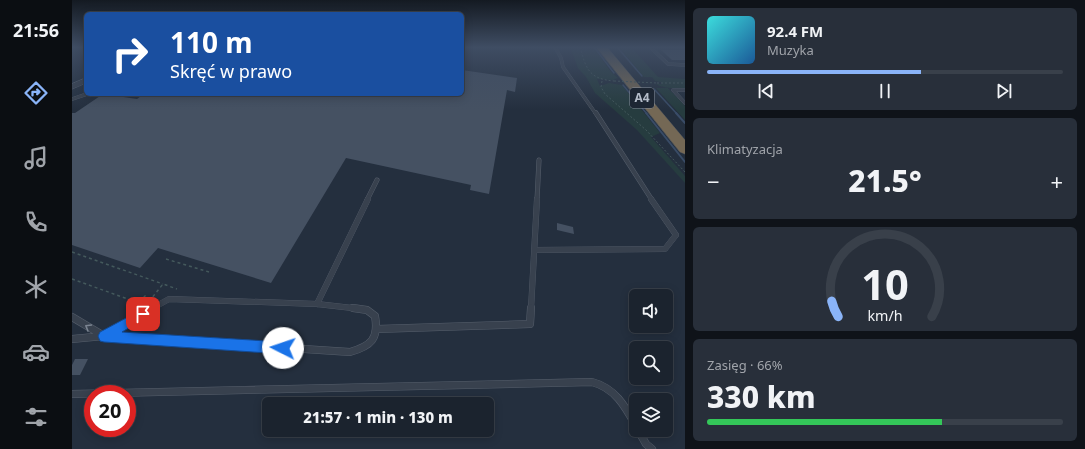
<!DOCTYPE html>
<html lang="pl">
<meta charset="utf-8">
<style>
:root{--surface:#1b232e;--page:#282f3a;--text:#f1f3f6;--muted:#a0a4aa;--line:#39404a;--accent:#8ab4f8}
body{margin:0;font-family:"Noto Sans",sans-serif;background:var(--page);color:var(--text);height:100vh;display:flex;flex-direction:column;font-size:15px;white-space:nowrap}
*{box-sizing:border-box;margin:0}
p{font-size:13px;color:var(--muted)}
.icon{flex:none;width:22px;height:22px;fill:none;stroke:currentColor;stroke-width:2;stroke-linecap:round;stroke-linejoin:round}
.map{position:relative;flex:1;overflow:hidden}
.details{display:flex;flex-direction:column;gap:8px;padding:8px;background:#0f1319;width:400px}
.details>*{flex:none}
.guide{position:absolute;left:12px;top:12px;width:380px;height:84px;border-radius:6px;box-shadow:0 2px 10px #0003,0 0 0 1px var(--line);background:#1a4fa0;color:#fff;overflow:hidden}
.controls{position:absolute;left:557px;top:289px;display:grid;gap:8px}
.controls a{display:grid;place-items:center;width:44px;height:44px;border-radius:6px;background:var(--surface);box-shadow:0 2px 10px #0003,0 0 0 1px var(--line);font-size:20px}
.speed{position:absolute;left:12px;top:385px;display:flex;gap:8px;font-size:20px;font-weight:700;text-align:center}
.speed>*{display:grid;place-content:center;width:52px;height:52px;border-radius:50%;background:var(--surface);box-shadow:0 2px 10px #0003,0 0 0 1px var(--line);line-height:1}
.speed .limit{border:6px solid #d22;background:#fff;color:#111}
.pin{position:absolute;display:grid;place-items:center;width:34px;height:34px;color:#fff;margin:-17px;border-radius:8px;box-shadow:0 2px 6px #0006}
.me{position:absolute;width:44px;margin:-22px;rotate:274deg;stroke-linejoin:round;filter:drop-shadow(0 0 3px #0008)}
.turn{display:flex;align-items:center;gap:14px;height:84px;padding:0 20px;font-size:18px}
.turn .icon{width:52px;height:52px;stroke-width:2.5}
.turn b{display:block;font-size:28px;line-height:34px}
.big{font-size:30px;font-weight:800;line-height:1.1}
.details .tile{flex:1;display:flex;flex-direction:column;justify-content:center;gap:6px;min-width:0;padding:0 14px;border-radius:6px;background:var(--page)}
.details .dial{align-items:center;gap:0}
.dial svg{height:104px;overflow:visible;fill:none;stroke:var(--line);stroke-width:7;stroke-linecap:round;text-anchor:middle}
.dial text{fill:var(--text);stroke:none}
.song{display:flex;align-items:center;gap:12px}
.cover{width:48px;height:48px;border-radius:6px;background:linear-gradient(135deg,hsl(180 70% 55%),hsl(210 70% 35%))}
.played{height:4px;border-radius:2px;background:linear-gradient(90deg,var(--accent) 60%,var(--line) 60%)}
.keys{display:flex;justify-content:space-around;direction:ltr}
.heat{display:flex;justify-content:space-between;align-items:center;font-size:22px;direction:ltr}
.charge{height:6px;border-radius:3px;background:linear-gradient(90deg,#34c759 66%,var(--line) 0)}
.trip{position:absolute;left:190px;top:397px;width:232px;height:40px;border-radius:6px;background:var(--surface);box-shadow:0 2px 10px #0003,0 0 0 1px var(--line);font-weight:800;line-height:40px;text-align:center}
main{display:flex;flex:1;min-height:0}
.tabs{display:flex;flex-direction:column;width:72px;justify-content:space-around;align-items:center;background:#0b0e12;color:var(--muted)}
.tabs .icon{width:28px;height:28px}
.tabs .selected{color:var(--accent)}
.tabs b{font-size:18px;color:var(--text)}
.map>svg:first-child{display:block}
.green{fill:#263c3f}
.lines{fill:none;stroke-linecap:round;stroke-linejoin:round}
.stream-far1{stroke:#394c67;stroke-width:1.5}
.stream{stroke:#394c67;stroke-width:2}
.building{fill:#455162}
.service-far3-casing{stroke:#565f6c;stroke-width:3.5}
.service-far2-casing{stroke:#565f6c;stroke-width:5}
.service-far1-casing{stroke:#565f6c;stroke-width:6}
.service-casing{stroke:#565f6c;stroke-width:8}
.minor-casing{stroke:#565f6c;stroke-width:1}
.motorway-casing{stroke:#434c59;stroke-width:1}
.path-far1{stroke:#44595c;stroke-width:1;stroke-dasharray:2 2;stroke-linecap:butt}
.path{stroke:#44595c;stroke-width:1.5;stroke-dasharray:3 3;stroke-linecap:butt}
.service-far3{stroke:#38414e;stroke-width:3}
.service-far2{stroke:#38414e;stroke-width:4}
.service-far1{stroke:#38414e;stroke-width:5.5}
.service{stroke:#38414e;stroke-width:7}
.minor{fill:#38414e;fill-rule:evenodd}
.motorway{fill:#746855;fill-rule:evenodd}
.path-bridge{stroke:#44595c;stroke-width:1;stroke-dasharray:2 2;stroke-linecap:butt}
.oneway{stroke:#7c8592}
.route{fill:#1a73e8;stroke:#114b97}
.labels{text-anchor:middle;stroke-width:3.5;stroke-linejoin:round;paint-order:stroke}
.shield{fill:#1d2633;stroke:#878f9c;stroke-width:1}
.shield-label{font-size:12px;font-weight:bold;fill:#b4bcc9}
</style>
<main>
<nav class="tabs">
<b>21:56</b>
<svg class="icon selected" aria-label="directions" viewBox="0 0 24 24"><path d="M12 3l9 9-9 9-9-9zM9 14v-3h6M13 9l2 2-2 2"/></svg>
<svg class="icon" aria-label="music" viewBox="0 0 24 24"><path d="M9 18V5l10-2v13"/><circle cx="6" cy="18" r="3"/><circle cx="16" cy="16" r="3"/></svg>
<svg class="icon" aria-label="phone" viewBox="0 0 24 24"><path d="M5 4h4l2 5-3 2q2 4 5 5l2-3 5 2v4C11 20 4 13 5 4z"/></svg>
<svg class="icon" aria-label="climate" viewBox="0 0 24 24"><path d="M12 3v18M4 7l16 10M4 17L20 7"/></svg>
<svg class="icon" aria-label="car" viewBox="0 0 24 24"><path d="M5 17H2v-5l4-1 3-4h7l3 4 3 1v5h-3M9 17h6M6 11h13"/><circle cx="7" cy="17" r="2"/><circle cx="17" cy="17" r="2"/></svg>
<svg class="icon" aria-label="filters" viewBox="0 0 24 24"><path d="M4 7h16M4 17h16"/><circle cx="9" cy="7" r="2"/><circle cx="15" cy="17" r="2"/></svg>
</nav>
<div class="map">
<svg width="613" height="449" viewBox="0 0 613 449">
<rect width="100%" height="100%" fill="#242f3e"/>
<path class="green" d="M 498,47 L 521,47 L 539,72 L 546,78 L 541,80 L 525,79 L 528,86 L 537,83 L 550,85 L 588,133 L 579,137 L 613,176 L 613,183 L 565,130 L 523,93 L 514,77 L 506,68 Z
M 547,47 L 559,47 L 586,77 L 613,79 L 613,88 C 604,88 592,89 584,84 L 590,84 L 589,82 L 583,81 L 580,77 L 572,77 Z
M 584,88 L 596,88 L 613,106 L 613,120 Z"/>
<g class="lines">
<path class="stream-far1" d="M 522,47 L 542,73
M 545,47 L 570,76
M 551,85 L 575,114
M 582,89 L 605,114"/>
<path class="stream" d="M 574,113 L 613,162
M 604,113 L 613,123"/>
</g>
<path class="building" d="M 589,50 L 613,50 L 613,60 L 600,60 Z
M 390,70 L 445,78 L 443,92 L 435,90 L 417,194 L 398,190 L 399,185 L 274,158 L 199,283 L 86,248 L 68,268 L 0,245 L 0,113 L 3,113 L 31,94 L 65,99 L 72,94 L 390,94 Z
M 485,223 L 501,227 L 502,234 L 485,230 Z
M 3,359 L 16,359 L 8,375 L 0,375 L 0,365 Z"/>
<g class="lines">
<g class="service-far3-casing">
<path id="service-far3" d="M 483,47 L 489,58 L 491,67 L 524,114
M 578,47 L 596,64 L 613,65
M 613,90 L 601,90 L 613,103
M 0,99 L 15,94"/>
</g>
<g class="service-far2-casing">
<path id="service-far2" d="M 524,113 L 580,200
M 295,200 L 305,180
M 465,200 L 467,160"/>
</g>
<g class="service-far1-casing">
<path id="service-far1" d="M 462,250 L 593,249 L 604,235 L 579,199
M 245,304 L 296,199
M 79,309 L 97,299 L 245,304 L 289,309
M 459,309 L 465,199"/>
</g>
<g class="service-casing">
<path id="service" d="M 0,317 L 32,336
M 305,329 L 458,324 L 459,308
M 32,336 L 278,352 C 299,346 307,339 303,316 L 295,310 L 281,308
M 32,336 L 81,308
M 0,339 L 32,336
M 0,394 L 520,382 C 543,388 553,406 564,426
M 566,430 L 574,444 L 580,449"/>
</g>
<g class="minor-casing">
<path id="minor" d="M 14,78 L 14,83 L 0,89 L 0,84 Z"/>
</g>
<g class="motorway-casing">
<path id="motorway" d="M 524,47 L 535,47 L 613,140 L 613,154 L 608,152 Z"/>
</g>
<path class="path-far1" d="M 508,47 C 514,69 517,79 542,81
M 530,81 L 529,87 L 533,94 L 574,130 L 613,172
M 585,83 L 613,83"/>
<path class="path" d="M 0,252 L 91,284
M 94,259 L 137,272
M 0,279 L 67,303 L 73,296 L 79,299 L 91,284 L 105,289"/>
<use href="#service-far3" class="service-far3"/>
<use href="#service-far2" class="service-far2"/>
<use href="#service-far1" class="service-far1"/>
<use href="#service" class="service"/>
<use href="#minor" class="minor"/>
<use href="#motorway" class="motorway"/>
<path class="path-bridge" d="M 542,81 L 585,83"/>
</g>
<defs><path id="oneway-chevron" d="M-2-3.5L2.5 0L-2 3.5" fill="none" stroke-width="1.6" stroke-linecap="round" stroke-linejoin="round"/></defs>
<use class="oneway" href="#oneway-chevron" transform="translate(16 327) rotate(-149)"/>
<linearGradient id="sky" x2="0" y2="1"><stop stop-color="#141a22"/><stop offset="0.43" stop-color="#3f4d63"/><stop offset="1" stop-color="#3f4d63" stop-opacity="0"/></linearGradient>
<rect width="613" height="110" fill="url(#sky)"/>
<path class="route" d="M 71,309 L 75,310 L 76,314 L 75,317 L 50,332 L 211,342 L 216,344 L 217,348 L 216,352 L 211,354 L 32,342 L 28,341 L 26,336 L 28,332 Z"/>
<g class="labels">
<rect class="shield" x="558" y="88" width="24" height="20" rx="3"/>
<g class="shield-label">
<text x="570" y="102">A4</text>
</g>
</g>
</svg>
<div class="controls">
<a><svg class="icon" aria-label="sound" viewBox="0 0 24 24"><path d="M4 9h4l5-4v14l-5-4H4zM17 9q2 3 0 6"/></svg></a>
<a><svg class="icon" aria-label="search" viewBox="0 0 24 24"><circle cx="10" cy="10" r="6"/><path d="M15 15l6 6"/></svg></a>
<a><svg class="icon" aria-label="layers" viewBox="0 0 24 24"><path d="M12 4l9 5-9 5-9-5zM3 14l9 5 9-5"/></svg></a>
</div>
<div class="speed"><div class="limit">20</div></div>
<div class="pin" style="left:71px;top:314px;background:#d93025"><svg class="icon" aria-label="arrive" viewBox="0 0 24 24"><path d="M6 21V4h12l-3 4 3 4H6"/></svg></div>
<svg class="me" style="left:211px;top:348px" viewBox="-20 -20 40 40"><circle r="19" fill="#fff"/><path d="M0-13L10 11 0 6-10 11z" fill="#1a73e8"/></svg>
<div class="trip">21:57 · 1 min · 130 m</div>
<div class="guide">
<div class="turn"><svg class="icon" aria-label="right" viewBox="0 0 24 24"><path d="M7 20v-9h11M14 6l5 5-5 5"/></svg><div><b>110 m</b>Skręć w prawo</div></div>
</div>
</div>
<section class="details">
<div class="tile">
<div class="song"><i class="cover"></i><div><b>92.4 FM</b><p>Muzyka</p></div></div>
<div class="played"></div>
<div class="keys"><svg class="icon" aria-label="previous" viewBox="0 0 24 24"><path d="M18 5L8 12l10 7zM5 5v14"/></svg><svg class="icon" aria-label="pause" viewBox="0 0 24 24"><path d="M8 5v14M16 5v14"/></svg><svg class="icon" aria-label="next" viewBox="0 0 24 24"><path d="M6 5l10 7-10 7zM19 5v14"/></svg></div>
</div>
<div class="tile"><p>Klimatyzacja</p>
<div class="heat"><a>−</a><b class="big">21.5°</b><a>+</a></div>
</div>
<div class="tile dial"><svg viewBox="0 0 100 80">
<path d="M14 69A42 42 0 1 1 86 69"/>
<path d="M14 69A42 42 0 0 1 9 57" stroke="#8ab4f8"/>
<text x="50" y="56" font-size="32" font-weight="700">10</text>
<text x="50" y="72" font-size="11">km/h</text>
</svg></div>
<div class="tile"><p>Zasięg · 66%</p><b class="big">330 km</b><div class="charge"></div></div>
</section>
</main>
